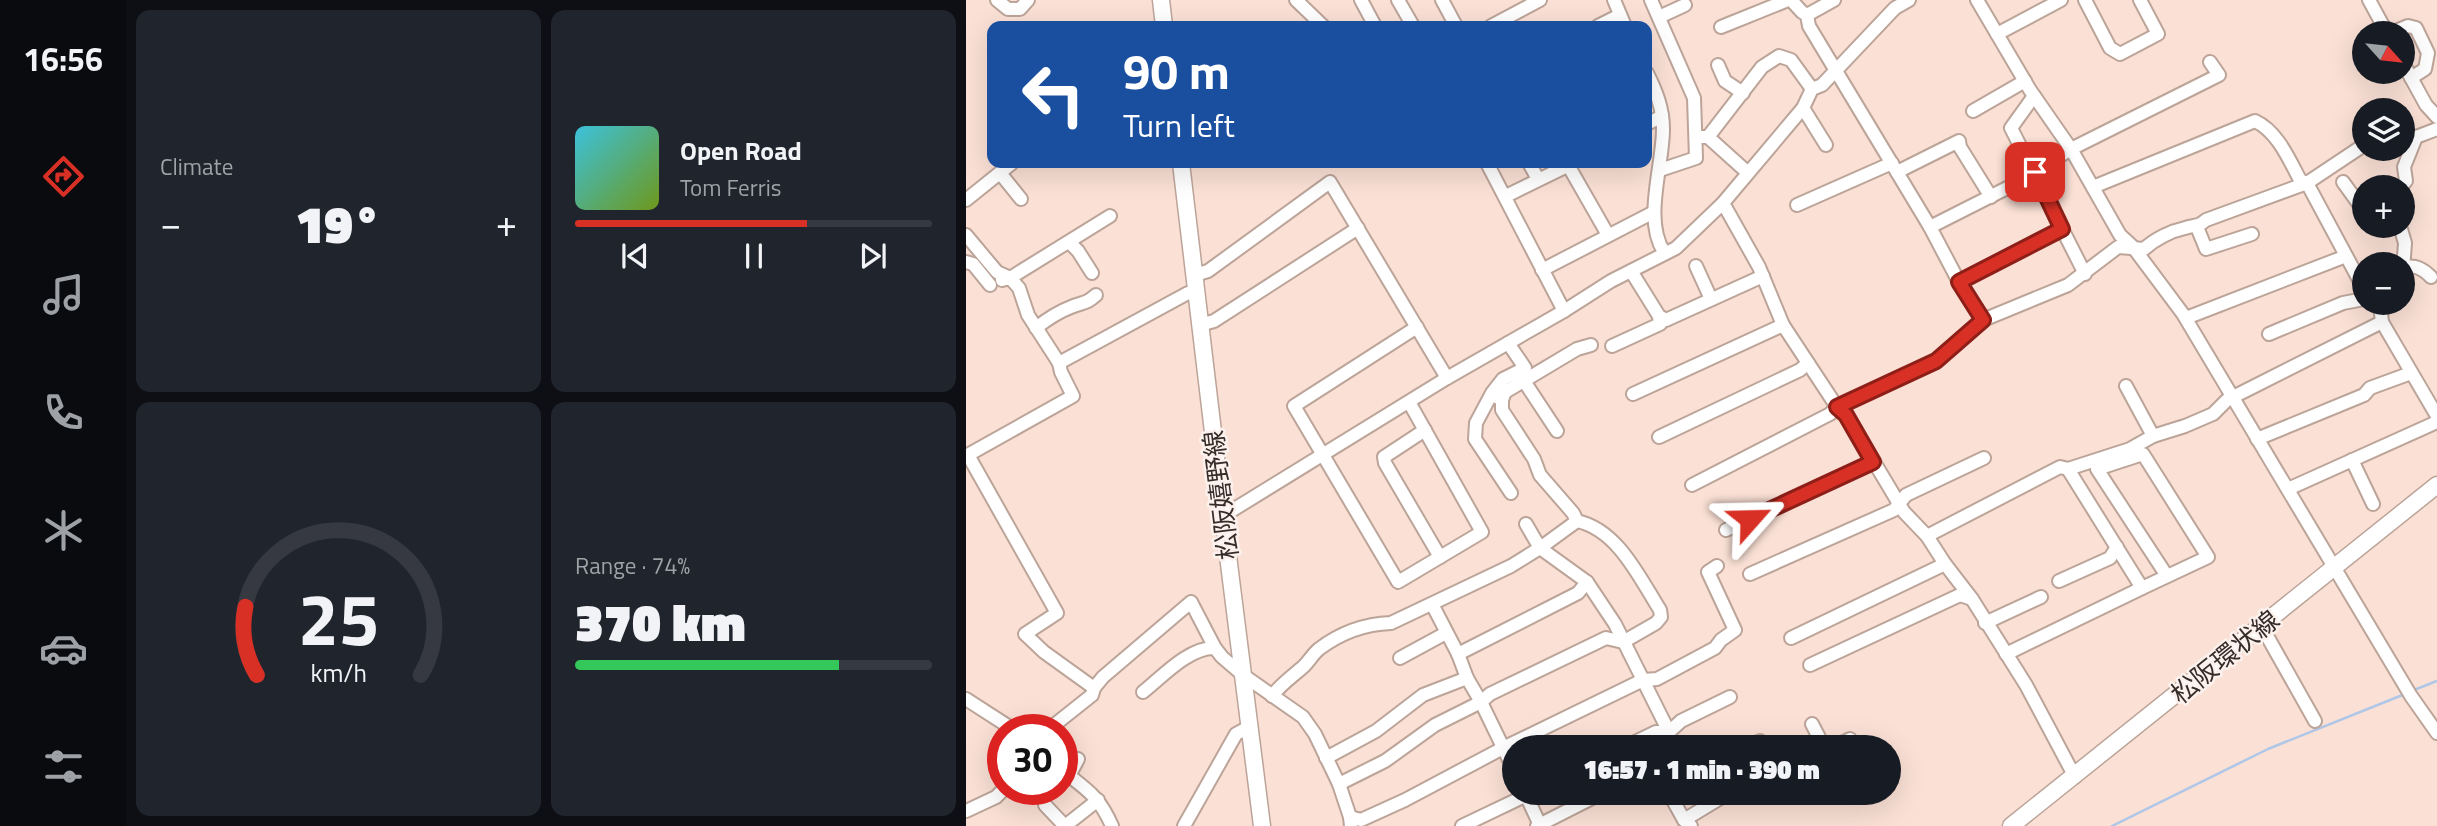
<!DOCTYPE html>
<html lang="en">
<head>
<meta charset="utf-8">
<style>
  body { margin:0; font-family:"Titillium Web","Noto Sans JP",sans-serif; background:#20242c; color:#f1f3f6; height:100vh; display:flex; flex-direction:column; font-size:26px; white-space:nowrap }
  * { box-sizing:border-box; margin:0 }
  p { font-size:23px; color:#9ea1a6 }
  .icon { flex:none; width:38px; height:38px; fill:none; stroke:currentColor; stroke-width:2; stroke-linecap:round; stroke-linejoin:round }
  .map { position:relative; flex:1; overflow:hidden }
  .side { display:flex; flex-direction:column; gap:10px; padding:10px; background:#0d0f14; width:840px }
  .side>* { flex:none }
  .top-card { position:absolute; left:21px; top:21px; width:665px; height:147px; border-radius:14px; box-shadow:0 7px 28px #0002; background:#1a4fa0; color:#fff; overflow:hidden }
  .needle { width:46px; rotate:117deg }
  .buttons { position:absolute; left:1386px; top:21px; display:grid; gap:14px }
  .buttons a { display:grid; place-items:center; width:63px; height:63px; border-radius:50%; background:#171b24; box-shadow:0 7px 28px #0002; font-size:35px }
  .speed { position:absolute; left:21px; top:714px; display:flex; gap:14px; font-size:35px; font-weight:700; text-align:center }
  .speed>* { display:grid; place-content:center; width:91px; height:91px; border-radius:50%; background:#171b24; box-shadow:0 7px 28px #0002; line-height:1 }
  .speed .limit { border:10px solid #d22; background:#fff; color:#111 }
  .pin { position:absolute; display:grid; place-items:center; width:60px; height:60px; color:#fff; margin:-30px; border-radius:14px; box-shadow:0 4px 10px #0006 }
  .me { position:absolute; width:77px; margin:-38px; rotate:65deg; stroke-linejoin:round; filter:drop-shadow(0 0 5px #0008) }
  .turn { display:flex; align-items:center; gap:24px; height:147px; padding:0 21px; font-size:32px }
  .turn .icon { width:91px; height:91px; stroke-width:2.5 }
  .turn b { display:block; font-size:49px; line-height:60px }
  .big { font-size:52px; font-weight:800; line-height:1.1 }
  .side .tile { flex:1; display:flex; flex-direction:column; justify-content:center; gap:10px; min-width:0; padding:0 24px; border-radius:14px; background:#20242c }
  .side .dial { align-items:center; gap:0 }
  .dial svg { height:182px; overflow:visible; fill:none; stroke:#363941; stroke-width:7; stroke-linecap:round; text-anchor:middle }
  .dial text { fill:#f1f3f6; stroke:none }
  .song { display:flex; align-items:center; gap:21px }
  .cover { width:84px; height:84px; border-radius:10px; background:linear-gradient(135deg,hsl(190 70% 55%),hsl(80 70% 35%)) }
  .played { height:7px; border-radius:4px; background:linear-gradient(90deg,#d93025 65%,#363941 65%) }
  .keys { display:flex; justify-content:space-around; direction:ltr }
  .heat { display:flex; justify-content:space-between; align-items:center; font-size:38px; direction:ltr }
  .charge { height:10px; border-radius:5px; background:linear-gradient(90deg,#34c759 74%,#363941 0) }
  .side .tiles { flex:1; display:grid; gap:10px; grid-template-columns:repeat(2,1fr) }
  .trip { position:absolute; left:536px; top:735px; width:399px; height:70px; border-radius:35px; background:#171b24; box-shadow:0 7px 28px #0002; font-weight:800; line-height:70px; text-align:center }
  main { display:flex; flex:1; min-height:0 }
  .tabs { display:flex; flex-direction:column; width:126px; justify-content:space-around; align-items:center; background:#090b0e; color:#9ea1a6 }
  .tabs .icon { width:49px; height:49px }
  .tabs .on { color:#d93025 }
  .tabs b { font-size:32px; color:#f1f3f6 }
  .map>svg:first-child { display:block }
</style>
</head>
<body>
<main>
<nav class="tabs">
<b>16:56</b>
<svg class="icon on" aria-label="directions" viewBox="0 0 24 24"><path d="M12 3l9 9-9 9-9-9zM9 14v-3h6M13 9l2 2-2 2"/></svg>
<svg class="icon" aria-label="music" viewBox="0 0 24 24"><path d="M9 18V5l10-2v13"/><circle cx="6" cy="18" r="3"/><circle cx="16" cy="16" r="3"/></svg>
<svg class="icon" aria-label="phone" viewBox="0 0 24 24"><path d="M5 4h4l2 5-3 2q2 4 5 5l2-3 5 2v4C11 20 4 13 5 4z"/></svg>
<svg class="icon" aria-label="climate" viewBox="0 0 24 24"><path d="M12 3v18M4 7l16 10M4 17L20 7"/></svg>
<svg class="icon" aria-label="car" viewBox="0 0 24 24"><path d="M5 17H2v-5l4-1 3-4h7l3 4 3 1v5h-3M9 17h6M6 11h13"/><circle cx="7" cy="17" r="2"/><circle cx="17" cy="17" r="2"/></svg>
<svg class="icon" aria-label="filters" viewBox="0 0 24 24"><path d="M4 7h16M4 17h16"/><circle cx="9" cy="7" r="2"/><circle cx="15" cy="17" r="2"/></svg>
</nav>
<section class="side">
<div class="tiles">
<div class="tile"><p>Climate</p>
<div class="heat"><a>−</a><b class="big">19°</b><a>+</a></div>
</div>
<div class="tile">
<div class="song"><i class="cover"></i><div><b>Open Road</b><p>Tom Ferris</p></div></div>
<div class="played"></div>
<div class="keys"><svg class="icon" aria-label="previous" viewBox="0 0 24 24"><path d="M18 5L8 12l10 7zM5 5v14"/></svg><svg class="icon" aria-label="pause" viewBox="0 0 24 24"><path d="M8 5v14M16 5v14"/></svg><svg class="icon" aria-label="next" viewBox="0 0 24 24"><path d="M6 5l10 7-10 7zM19 5v14"/></svg></div>
</div>
<div class="tile dial"><svg viewBox="0 0 100 80">
<path d="M14 69A42 42 0 1 1 86 69"/>
<path d="M14 69A42 42 0 0 1 9 39" stroke="#d93025"/>
<text x="50" y="56" font-size="32" font-weight="700">25</text>
<text x="50" y="72" font-size="11">km/h</text>
</svg></div>
<div class="tile"><p>Range · 74%</p><b class="big">370 km</b><div class="charge"></div></div>
</div>
</section>
<div class="map">
<svg width="1471" height="826" viewBox="0 0 1471 826">
  <rect width="100%" height="100%" fill="#fae0d5"/>
  <g fill="none" stroke-linecap="round" stroke-linejoin="round">
    <!-- stream -->
    <g stroke="#aec6e8" stroke-width="2.5">
      <path d="M1448 690 1471 681"/>
      <path d="M1146 826 1302 749 1439 694"/>
    </g>
    <!-- minor casing -->
    <g stroke="#bca499" stroke-width="16">
      <g id="minor">
        <path d="M31 0 42 9H54L62 0"/>
        <path d="M330 0 357 26"/>
        <path d="M395 0 409 26"/>
        <path d="M432 0 447 26"/>
        <path d="M476 0 490 26"/>
        <path d="M648 0 659 26"/>
        <path d="M685 0 728 98 730 158 694 170"/>
        <path d="M825 0 836 12 841 15 843 26 964 227 993 282 1017 320"/>
        <path d="M1011 0 1064 90 1105 149 1154 235 1167 247 1217 314 1445 696 1471 733"/>
        <path d="M1119 0 1144 48 1154 54 1192 34 1174 0"/>
        <path d="M1403 0 1421 33"/>
        <path d="M841 15 868 0"/>
        <path d="M693 17 719 5"/>
        <path d="M525 26 574 0"/>
        <path d="M632 26 654 15"/>
        <path d="M755 27 822 0"/>
        <path d="M1425 33 1442 26 1450 28 1462 53 1459 69 1445 78"/>
        <path d="M1031 34 1095 0"/>
        <path d="M1437 63 1460 105 1471 117"/>
        <path d="M752 65 759 81 777 93"/>
        <path d="M681 73C690 91 697 108 697 129 697 166 677 220 698 252"/>
        <path d="M1068 96 1045 128 1119 274"/>
        <path d="M837 108 860 145"/>
        <path d="M1007 111 1059 81"/>
        <path d="M681 124 696 116"/>
        <path d="M1437 134 1450 137 1471 129"/>
        <path d="M735 137H742L781 172"/>
        <path d="M742 137 796 67 813 56 825 60 846 89"/>
        <path d="M563 163 572 179"/>
        <path d="M602 165 642 235"/>
        <path d="M931 172 993 141 994 147 1025 197"/>
        <path d="M34 173 55 199"/>
        <path d="M1377 182 1398 211"/>
        <path d="M1127 187 1289 121C1311 131 1323 159 1334 180L1341 183 1398 289"/>
        <path d="M1435 187 1440 181 1438 167 1450 137"/>
        <path d="M540 196 607 163"/>
        <path d="M0 200 46 163"/>
        <path d="M757 203 793 267 817 325 871 407 880 415 938 512 961 536 979 564 1006 599 1060 685 1109 777"/>
        <path d="M831 205 926 163"/>
        <path d="M1434 226 1439 243 1437 270"/>
        <path d="M964 227 1051 183 1105 149 1253 75 1244 62"/>
        <path d="M1231 227 1240 249 1286 234"/>
        <path d="M0 235 31 272 44 278 53 288 62 315 93 363 222 293"/>
        <path d="M104 243 112 251 126 273"/>
        <path d="M0 262 7 264 24 285"/>
        <path d="M730 266 745 299"/>
        <path d="M1439 267C1450 265 1457 269 1465 277"/>
        <path d="M576 270 688 212"/>
        <path d="M665 271 693 316 700 320 797 276"/>
        <path d="M229 275 242 271 364 182 481 378"/>
        <path d="M36 280 44 278 144 216"/>
        <path d="M993 282 1095 229"/>
        <path d="M1410 303 1414 305 1416 322 1471 416"/>
        <path d="M598 311 645 281 710 248 757 203 837 108 846 89 856 85 929 8 943 0"/>
        <path d="M1220 318 1375 258"/>
        <path d="M234 325 248 321 392 228"/>
        <path d="M70 328C80 320 92 312 105 307 117 302 120 304 130 295"/>
        <path d="M1303 334 1377 303 1398 299"/>
        <path d="M542 343 559 368 537 379 526 393 510 423 509 439 545 493"/>
        <path d="M646 346 694 324 693 316"/>
        <path d="M558 381 591 431"/>
        <path d="M1160 386 1187 436"/>
        <path d="M667 394 817 325"/>
        <path d="M529 396 536 400 539 392 611 349 625 345"/>
        <path d="M443 402 516 532 432 582 328 406 451 327"/>
        <path d="M459 430 418 457 419 463 474 557"/>
        <path d="M693 437 834 370 842 363"/>
        <path d="M1291 439 1398 395 1404 388 1445 373"/>
        <path d="M2 455 91 613 59 634 78 652 128 688 137 677 225 602 249 648 256 657 277 675 337 717 349 734 373 784 384 817 385 826"/>
        <path d="M0 456 107 396 95 372 93 363"/>
        <path d="M1386 460 1407 504"/>
        <path d="M726 485 864 414 871 407 970 361 1017 320 1102 285 1152 247 1178 249C1189 239 1205 231 1219 228 1229 225 1232 227 1240 220L1341 183 1398 145"/>
        <path d="M1322 489 1471 422"/>
        <path d="M257 516 481 378 598 311 521 163"/>
        <path d="M560 524 574 548 611 521"/>
        <path d="M760 530 907 462"/>
        <path d="M961 536 1094 467 1102 469 1164 449 1187 436 1219 426 1247 414 1261 400 1416 322"/>
        <path d="M784 574 928 510 940 495 1018 458"/>
        <path d="M1093 581 1144 558 1151 547"/>
        <path d="M1176 588 1242 557 1177 454 1131 469 1201 576"/>
        <path d="M466 604 492 654 612 593 621 582"/>
        <path d="M1019 623 1075 597"/>
        <path d="M1296 627 1349 721"/>
        <path d="M825 638 979 564"/>
        <path d="M492 654 501 678 515 702 548 770"/>
        <path d="M1040 654 1176 588 1102 469"/>
        <path d="M434 658 480 633"/>
        <path d="M844 665 994 595 1006 599"/>
        <path d="M177 692C196 677 223 647 249 648"/>
        <path d="M306 696C315 684 327 676 338 666 343 661 347 654 353 649 374 633 399 624 425 623L545 566 574 548 621 582 649 624 703 732 702 747"/>
        <path d="M0 699 48 730"/>
        <path d="M846 724 858 747"/>
        <path d="M82 730 126 695 128 688"/>
        <path d="M659 747 690 732H703L715 721 764 697"/>
        <path d="M780 747 794 741"/>
        <path d="M868 747 884 739"/>
        <path d="M360 758 410 731 457 695 501 678"/>
        <path d="M96 770C121 790 133 796 146 826"/>
        <path d="M103 776 112 759"/>
        <path d="M373 784 419 761 469 725 515 702 524 694 640 638 657 642 690 623 695 617 694 610C673 577 652 530 611 521L607 513 574 475 568 459 536 410V400"/>
        <path d="M559 793 574 825"/>
        <path d="M703 793 718 820 725 826"/>
        <path d="M79 805 98 825"/>
        <path d="M0 811 30 797 38 789"/>
        <path d="M384 817 395 820 439 800 537 748 677 680 691 679 749 648 755 640 769 630 742 572 751 566"/>
        <path d="M718 820 756 797 770 793"/>
        <path d="M99 826 132 800"/>
        <path d="M218 826 270 734 283 727"/>
        <path d="M496 826 565 793"/>
        <path d="M571 826 636 793"/>
      </g>
    </g>
    <!-- major casing -->
    <g stroke="#bca499" stroke-width="19">
      <g id="major">
        <path d="M195 0 198 26"/>
        <path d="M215 163 257 516 296 826"/>
        <path d="M1045 826 1471 485"/>
      </g>
    </g>
    <!-- minor -->
    <use href="#minor" stroke="#fff" stroke-width="12"/>
    <!-- major -->
    <use href="#major" stroke="#fff" stroke-width="16"/>
  </g>
  <g fill="none" stroke-linecap="round" stroke-linejoin="round">
    <!-- route casing -->
    <g stroke="#8d1f18" stroke-width="18">
      <path id="route" d="M784 519 907 462 880 415 871 407 970 361 1017 320 993 282 1096 229 1069 172"/>
    </g>
    <!-- route -->
    <use href="#route" stroke="#d93025" stroke-width="12"/>
  </g>
  <g text-anchor="middle" stroke-width="5" stroke-linejoin="round" paint-order="stroke">
    <!-- street labels -->
    <g font-size="26" fill="#362c28" stroke="#fcf1ed">
      <text transform="translate(255 495) rotate(-97)" y="9">松阪嬉野線</text>
      <text transform="translate(1259 657) rotate(-39)" y="9">松阪環状線</text>
    </g>
  </g>
</svg>
<div class="buttons">
<a><svg class="needle" viewBox="-14 -14 28 28"><path d="M0-13l5 13h-10z" fill="#e53935"/><path d="M0 13l5-13h-10z" fill="#9ea1a6"/></svg></a>
<a><svg class="icon" aria-label="layers" viewBox="0 0 24 24"><path d="M12 4l9 5-9 5-9-5zM3 14l9 5 9-5"/></svg></a>
<a>+</a>
<a>−</a>
</div>
<div class="speed"><div class="limit">30</div></div>
<div class="pin" style="left:1069px;top:172px;background:#d93025"><svg class="icon" aria-label="arrive" viewBox="0 0 24 24"><path d="M6 21V4h12l-3 4 3 4H6"/></svg></div>
<svg class="me" style="left:784px;top:519px" viewBox="-20 -20 40 40"><path d="M0-17L14 15 0 8-14 15z" fill="#d93025" stroke="#fff" stroke-width="4"/></svg>
<div class="trip">16:57 · 1 min · 390 m</div>
<div class="top-card">
<div class="turn"><svg class="icon" aria-label="left" viewBox="0 0 24 24"><path d="M17 20v-9H6M10 6l-5 5 5 5"/></svg><div><b>90 m</b>Turn left</div></div>
</div>
</div>
</main>
</body>
</html>
